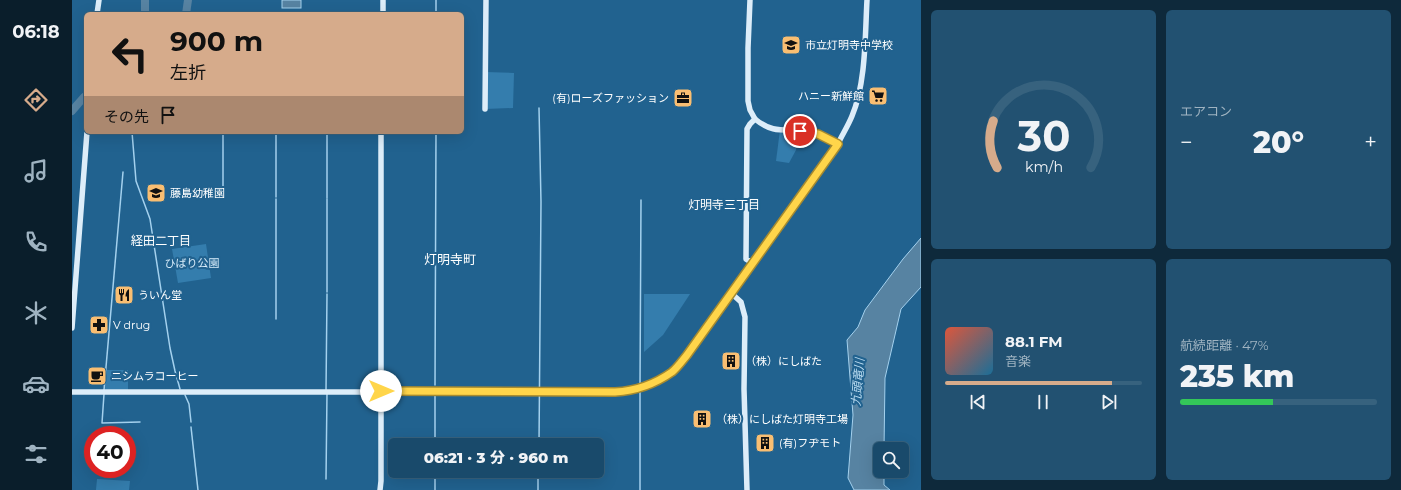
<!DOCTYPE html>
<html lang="ja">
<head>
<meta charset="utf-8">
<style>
  body { margin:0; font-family:Montserrat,"Noto Sans JP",sans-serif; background:#225171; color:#f1f3f6; height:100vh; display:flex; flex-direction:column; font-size:15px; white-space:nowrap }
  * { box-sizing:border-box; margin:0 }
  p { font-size:13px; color:#9fb3c1 }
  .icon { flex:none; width:22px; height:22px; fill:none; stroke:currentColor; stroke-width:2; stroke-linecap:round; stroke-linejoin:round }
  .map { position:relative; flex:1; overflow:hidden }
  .side { display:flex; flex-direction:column; gap:10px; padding:10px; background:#0e293b; width:480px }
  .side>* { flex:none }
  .hud { position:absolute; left:12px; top:12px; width:380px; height:122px; border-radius:6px; box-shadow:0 4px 16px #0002,0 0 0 1px #37627e; background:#d6ab8b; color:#111; overflow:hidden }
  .tools { position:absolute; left:801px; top:442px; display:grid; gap:8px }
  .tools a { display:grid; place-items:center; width:36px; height:36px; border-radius:6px; background:#194a6b; box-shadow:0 4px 16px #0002,0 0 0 1px #37627e; font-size:20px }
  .speed { position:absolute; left:12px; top:426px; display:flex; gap:8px; font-size:20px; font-weight:700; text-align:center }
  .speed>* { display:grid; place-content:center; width:52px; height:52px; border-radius:50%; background:#194a6b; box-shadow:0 4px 16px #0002,0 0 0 1px #37627e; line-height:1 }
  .speed .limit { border:6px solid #d22; background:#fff; color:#111 }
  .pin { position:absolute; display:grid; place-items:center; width:34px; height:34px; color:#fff; margin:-17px; border:2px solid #fff; border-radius:50%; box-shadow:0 1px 4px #0007 }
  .me { position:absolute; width:44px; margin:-22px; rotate:90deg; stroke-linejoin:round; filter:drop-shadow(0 0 3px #0008) }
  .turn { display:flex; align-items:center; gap:14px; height:84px; padding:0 20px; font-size:18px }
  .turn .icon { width:52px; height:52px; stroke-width:2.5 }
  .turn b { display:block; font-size:28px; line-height:34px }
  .then { display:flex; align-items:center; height:38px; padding:0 20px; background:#0003; gap:8px; font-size:15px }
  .big { font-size:30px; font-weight:800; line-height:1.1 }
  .side .widget { flex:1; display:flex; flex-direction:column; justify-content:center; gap:6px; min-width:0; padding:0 14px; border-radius:6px; background:#225171 }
  .side .dial { align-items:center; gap:0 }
  .dial svg { height:104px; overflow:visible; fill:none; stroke:#37627e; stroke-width:7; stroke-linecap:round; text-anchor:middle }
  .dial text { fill:#f1f3f6; stroke:none }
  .song { display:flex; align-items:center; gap:12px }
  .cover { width:48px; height:48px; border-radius:6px; background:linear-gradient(135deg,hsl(10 70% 55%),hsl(200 70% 35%)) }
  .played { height:4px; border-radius:2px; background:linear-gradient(90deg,#d6ab8b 85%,#37627e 85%) }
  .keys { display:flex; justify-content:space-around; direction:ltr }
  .heat { display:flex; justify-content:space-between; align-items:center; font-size:22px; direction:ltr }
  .charge { height:6px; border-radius:3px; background:linear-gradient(90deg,#34c759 47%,#37627e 0) }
  .side .tiles { flex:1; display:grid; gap:10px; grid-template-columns:repeat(2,1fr) }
  .trip { position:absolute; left:316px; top:438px; width:216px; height:40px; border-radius:6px; background:#194a6b; box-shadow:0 4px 16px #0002,0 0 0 1px #37627e; font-weight:800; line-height:40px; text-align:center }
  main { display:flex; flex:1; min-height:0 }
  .dock { display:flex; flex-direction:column; width:72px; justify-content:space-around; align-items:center; background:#0a1e2b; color:#9fb3c1 }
  .dock .icon { width:28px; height:28px }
  .dock .active { color:#d6ab8b }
  .dock b { font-size:18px; color:#f1f3f6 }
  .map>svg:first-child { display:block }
</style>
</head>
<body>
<main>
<nav class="dock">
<b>06:18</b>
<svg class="icon active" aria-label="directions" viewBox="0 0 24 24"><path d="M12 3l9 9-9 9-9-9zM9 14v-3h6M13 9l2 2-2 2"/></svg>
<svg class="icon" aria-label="music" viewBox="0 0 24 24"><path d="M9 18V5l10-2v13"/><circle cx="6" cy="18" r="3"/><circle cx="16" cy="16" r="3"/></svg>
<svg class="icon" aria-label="phone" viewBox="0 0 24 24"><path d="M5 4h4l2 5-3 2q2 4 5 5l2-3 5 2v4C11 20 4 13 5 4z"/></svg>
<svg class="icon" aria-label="climate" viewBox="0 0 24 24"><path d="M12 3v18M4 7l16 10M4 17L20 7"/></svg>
<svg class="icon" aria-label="car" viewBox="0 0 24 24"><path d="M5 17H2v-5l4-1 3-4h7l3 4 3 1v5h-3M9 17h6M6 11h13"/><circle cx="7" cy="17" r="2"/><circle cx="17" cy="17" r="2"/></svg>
<svg class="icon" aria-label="filters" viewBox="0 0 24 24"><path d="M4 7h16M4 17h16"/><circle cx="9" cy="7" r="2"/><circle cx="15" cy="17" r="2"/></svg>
</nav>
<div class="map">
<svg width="849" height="490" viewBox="0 0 849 490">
  <rect width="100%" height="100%" fill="#21628f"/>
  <!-- green -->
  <g fill="#347dad">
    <path d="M413 72 442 73 441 108 413 109Z"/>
    <path d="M708 130 725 133 724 150 717 163 704 161Z"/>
    <path d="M134 244 139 278 106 283 100 249Z"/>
    <path d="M572 294H618L591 335 572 352Z"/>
    <path d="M34 370H56V391H33Z"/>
    <path d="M25 479 58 481 57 490H24Z"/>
  </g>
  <!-- water -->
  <g fill="#5783a2" stroke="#a4d1ee">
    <rect x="210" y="0" width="19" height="8"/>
    <path d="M849 238V287L829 309 813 378 812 449H808V471H812V485L818 490H782L776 478 781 415 775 340 786 327 793 310 831 259Z"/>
  </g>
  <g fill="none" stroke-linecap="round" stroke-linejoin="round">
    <!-- stream -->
    <g stroke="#a4d1ee" stroke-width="1.5">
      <path d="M205 14V13"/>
      <path d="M255 14V13"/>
      <path d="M364 14V0"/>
      <path d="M60 132 64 181 78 219 98 348 103 371 108 389"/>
      <path d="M151 197V132"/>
      <path d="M204 197V132"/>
      <path d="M255 198V132"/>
      <path d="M255 292V199"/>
      <path d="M204 319V199"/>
      <path d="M363 385 364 132"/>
      <path d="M568 386 569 200"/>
      <path d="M32 390 51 172"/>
      <path d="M254 391 255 294"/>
      <path d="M32 394 30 423 68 422"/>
      <path d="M113 395 117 404 119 422"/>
      <path d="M363 395V445"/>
      <path d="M119 427 126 490"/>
      <path d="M467 445 469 202 467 108"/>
      <path d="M363 471V490"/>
      <path d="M254 479 255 393"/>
      <path d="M466 490V471"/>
      <path d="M568 490V390"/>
    </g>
    <!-- river -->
    <g stroke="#5783a2" stroke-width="8">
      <path d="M73 0V14"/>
      <path d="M114 14 116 0"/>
      <path d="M0 111 12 97"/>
    </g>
    <!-- secondary -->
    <g stroke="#ddedf9" stroke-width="5.5">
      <path d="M678 0 676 48V101L678 110 683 119 678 124 675 129 674 259 681 263"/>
      <path d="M25 14 27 0"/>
      <path d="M311 14V0"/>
      <path d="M413 109 414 0"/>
      <path d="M683 119C702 135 714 128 737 131 747 133 756 139 766 144"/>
      <path d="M659 293 669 302 673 317 672 389 675 490"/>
      <path d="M0 328 15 132"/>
      <path d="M0 392H543C563 391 583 384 600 372 605 368 610 361 615 355L766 144C770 135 776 126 780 116 794 83 793 36 795 0"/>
      <path d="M308 490 309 481V132"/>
    </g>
  </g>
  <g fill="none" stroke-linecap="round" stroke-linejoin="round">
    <!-- route casing -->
    <g stroke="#a68a30" stroke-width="10">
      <path id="route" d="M309 391 543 392C563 391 583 384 600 372 605 368 610 361 615 355L766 144 746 134 728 131"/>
    </g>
    <!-- route -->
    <use href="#route" stroke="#ffd54a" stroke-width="7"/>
  </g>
  <!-- icons -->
  <defs>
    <g id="school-square" transform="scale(1)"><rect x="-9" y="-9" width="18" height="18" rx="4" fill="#f9be72" stroke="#21628f"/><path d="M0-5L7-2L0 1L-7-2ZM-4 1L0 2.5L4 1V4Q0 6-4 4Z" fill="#111"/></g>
    <g id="supermarket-square" transform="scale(1)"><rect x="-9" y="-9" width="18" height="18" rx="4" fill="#f9be72" stroke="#21628f"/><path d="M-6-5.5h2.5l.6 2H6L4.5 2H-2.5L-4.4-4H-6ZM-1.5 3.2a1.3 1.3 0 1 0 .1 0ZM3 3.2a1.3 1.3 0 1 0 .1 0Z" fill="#111"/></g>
    <g id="office-square" transform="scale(1)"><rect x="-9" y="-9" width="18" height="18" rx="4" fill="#f9be72" stroke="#21628f"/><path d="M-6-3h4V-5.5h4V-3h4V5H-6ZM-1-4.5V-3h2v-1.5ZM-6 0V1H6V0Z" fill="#111"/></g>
    <g id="restaurant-square" transform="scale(1)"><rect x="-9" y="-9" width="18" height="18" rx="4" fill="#f9be72" stroke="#21628f"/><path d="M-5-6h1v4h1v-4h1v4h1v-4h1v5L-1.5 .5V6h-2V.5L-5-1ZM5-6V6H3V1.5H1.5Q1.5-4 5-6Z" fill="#111"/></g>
    <g id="pharmacy-square" transform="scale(1)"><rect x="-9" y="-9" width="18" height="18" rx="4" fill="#f9be72" stroke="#21628f"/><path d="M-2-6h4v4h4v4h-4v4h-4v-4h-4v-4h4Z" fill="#111"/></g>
    <g id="building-square" transform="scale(1)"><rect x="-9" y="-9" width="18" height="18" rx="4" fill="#f9be72" stroke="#21628f"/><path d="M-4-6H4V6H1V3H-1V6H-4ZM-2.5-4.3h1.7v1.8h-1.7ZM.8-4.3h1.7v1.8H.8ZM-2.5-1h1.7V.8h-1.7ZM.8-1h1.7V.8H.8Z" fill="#111"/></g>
    <g id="cafe-square" transform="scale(1)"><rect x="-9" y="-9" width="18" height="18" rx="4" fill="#f9be72" stroke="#21628f"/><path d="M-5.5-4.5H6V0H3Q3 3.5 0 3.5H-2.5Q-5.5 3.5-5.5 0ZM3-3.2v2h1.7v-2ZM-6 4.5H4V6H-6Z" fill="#111"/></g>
  </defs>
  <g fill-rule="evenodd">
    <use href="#school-square" x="719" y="45"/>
    <use href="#supermarket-square" x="806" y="96"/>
    <use href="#office-square" x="611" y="98"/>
    <use href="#school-square" x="84" y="193"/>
    <use href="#restaurant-square" x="52" y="295"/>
    <use href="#pharmacy-square" x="27" y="325"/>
    <use href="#building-square" x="659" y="361"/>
    <use href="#cafe-square" x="25" y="376"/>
    <use href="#building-square" x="630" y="419"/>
    <use href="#building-square" x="693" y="443"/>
  </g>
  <g text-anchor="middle" stroke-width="4" stroke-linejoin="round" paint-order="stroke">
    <!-- poi labels -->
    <g font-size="11" fill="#fff" stroke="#21628f" text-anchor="start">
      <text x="733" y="49">市立灯明寺中学校</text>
      <text x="792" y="100" text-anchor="end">ハニー新鮮館</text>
      <text x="597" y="102" text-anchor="end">(有)ローズファッション</text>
      <text x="98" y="197">藤島幼稚園</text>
      <text x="66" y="299">ういん堂</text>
      <text x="41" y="329">V drug</text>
      <text x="673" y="365">（株）にしばた</text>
      <text x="39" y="380">ニシムラコーヒー</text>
      <text x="644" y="423">（株）にしばた灯明寺工場</text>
      <text x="707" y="447">(有)フヂモト</text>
    </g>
    <!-- park labels -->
    <g font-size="11" fill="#d6ebf9" stroke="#21628f">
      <text x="120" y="267">ひばり公園</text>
    </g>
    <!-- neighbourhood labels -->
    <g font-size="12" fill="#fff" stroke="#21628f">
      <text x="652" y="209">灯明寺三丁目</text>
      <text x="89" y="245">経田二丁目</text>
    </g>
    <!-- water labels -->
    <g font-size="12" font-style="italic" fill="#bddef3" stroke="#21628f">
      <text transform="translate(786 382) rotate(-85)" y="4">九頭竜川</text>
    </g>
    <!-- quarter labels -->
    <g font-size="13" fill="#fff" stroke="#21628f">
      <text x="378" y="264">灯明寺町</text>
    </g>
  </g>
</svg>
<div class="tools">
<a><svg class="icon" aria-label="search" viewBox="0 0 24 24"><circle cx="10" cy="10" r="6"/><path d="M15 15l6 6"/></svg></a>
</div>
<div class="speed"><div class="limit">40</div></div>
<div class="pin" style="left:728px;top:131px;background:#d93025"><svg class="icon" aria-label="arrive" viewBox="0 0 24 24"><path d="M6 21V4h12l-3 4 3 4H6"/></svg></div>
<svg class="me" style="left:309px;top:391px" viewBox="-20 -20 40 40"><circle r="19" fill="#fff"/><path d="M0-13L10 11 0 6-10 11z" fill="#ffd54a"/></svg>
<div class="trip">06:21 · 3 分 · 960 m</div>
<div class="hud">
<div class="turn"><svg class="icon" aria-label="left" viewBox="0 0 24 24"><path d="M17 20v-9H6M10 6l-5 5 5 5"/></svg><div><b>900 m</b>左折</div></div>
<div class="then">その先<svg class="icon" aria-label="arrive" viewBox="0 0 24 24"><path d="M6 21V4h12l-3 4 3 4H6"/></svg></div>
</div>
</div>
<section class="side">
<div class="tiles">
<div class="widget dial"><svg viewBox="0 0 100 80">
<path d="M14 69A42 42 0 1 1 86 69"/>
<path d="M14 69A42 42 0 0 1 11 33" stroke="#d6ab8b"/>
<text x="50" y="56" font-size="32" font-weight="700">30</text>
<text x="50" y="72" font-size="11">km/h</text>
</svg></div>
<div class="widget"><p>エアコン</p>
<div class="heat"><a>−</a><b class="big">20°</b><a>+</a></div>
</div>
<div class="widget">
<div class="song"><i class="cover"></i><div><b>88.1 FM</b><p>音楽</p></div></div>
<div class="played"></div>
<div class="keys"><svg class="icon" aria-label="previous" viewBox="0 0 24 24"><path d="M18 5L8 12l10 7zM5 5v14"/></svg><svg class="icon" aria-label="pause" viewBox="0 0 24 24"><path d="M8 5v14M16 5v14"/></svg><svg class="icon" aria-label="next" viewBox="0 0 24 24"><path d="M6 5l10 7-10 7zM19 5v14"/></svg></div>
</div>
<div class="widget"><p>航続距離 · 47%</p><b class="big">235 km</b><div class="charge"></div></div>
</div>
</section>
</main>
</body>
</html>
